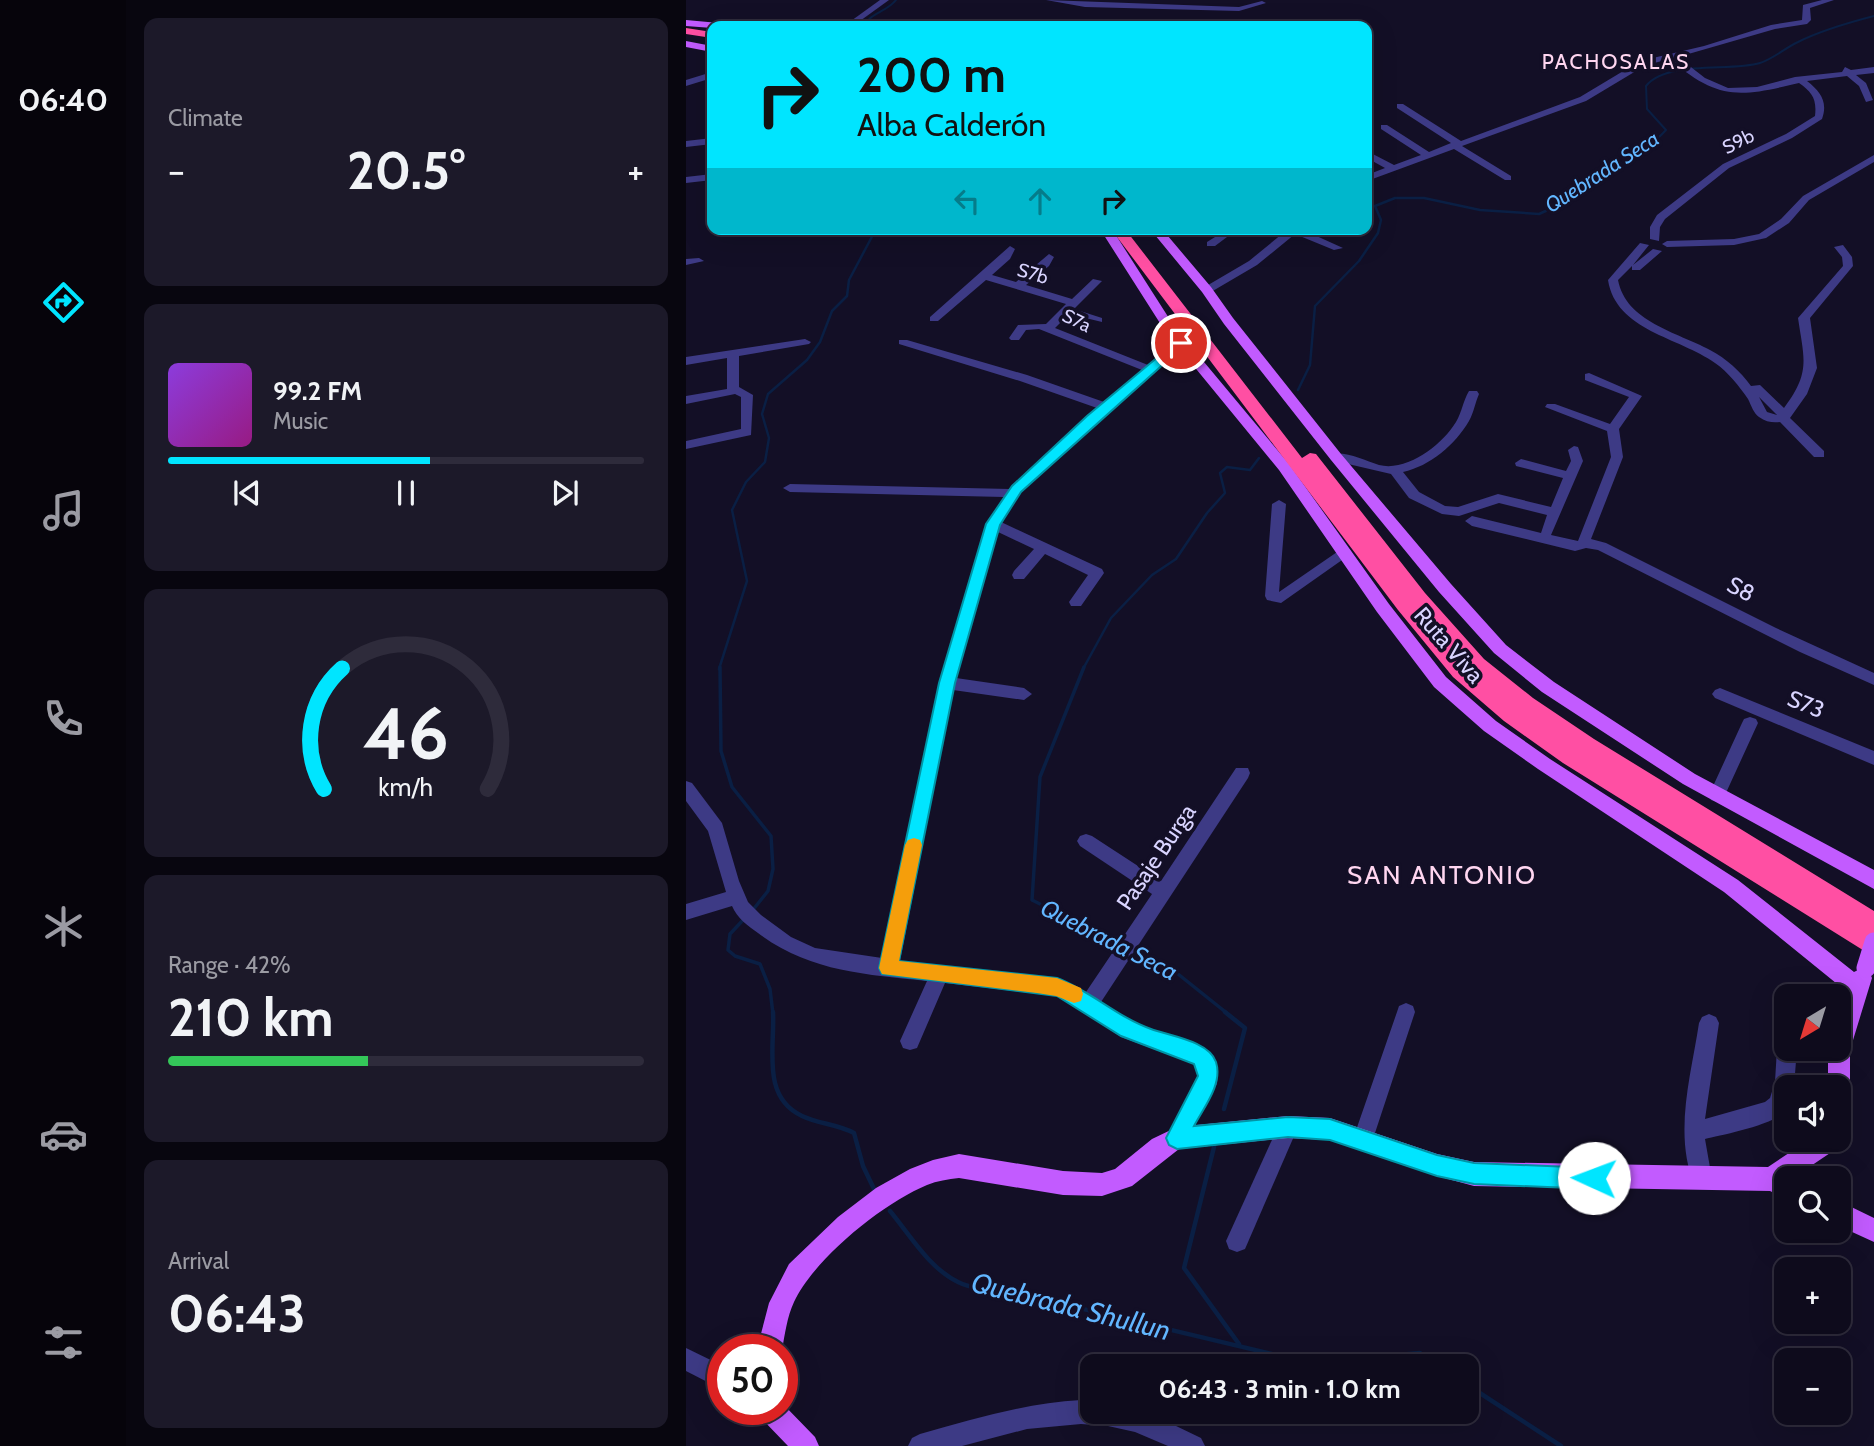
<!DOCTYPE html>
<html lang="en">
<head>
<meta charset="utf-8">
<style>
  body { margin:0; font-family:Cabin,sans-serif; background:#1c1929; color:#f1f3f6; height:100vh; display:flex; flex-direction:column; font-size:26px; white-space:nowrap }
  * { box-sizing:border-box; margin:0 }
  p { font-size:23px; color:#9b9ba3 }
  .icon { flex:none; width:38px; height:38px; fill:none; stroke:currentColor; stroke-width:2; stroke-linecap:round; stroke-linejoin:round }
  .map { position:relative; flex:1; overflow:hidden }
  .details { display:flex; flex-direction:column; gap:18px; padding:18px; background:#08060f; width:560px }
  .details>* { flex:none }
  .top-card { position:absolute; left:21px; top:21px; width:665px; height:214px; border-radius:14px; box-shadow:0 7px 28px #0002,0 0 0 2px #2e2b3b; background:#00e5ff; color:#111; overflow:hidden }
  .needle { width:46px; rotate:218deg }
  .controls { position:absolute; left:1088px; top:984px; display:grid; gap:14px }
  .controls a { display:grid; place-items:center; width:77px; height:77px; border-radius:14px; background:#0e0b1c; box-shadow:0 7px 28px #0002,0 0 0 2px #2e2b3b; font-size:35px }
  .speed { position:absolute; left:21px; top:1334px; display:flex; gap:14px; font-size:35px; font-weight:700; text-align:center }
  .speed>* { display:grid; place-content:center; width:91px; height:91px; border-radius:50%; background:#0e0b1c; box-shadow:0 7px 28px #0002,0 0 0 2px #2e2b3b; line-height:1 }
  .speed .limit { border:10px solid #d22; background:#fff; color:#111 }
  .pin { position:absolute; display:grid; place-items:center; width:60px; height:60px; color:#fff; margin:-30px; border:4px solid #fff; border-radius:50%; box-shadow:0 2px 7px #0007 }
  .me { position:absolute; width:77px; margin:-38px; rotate:272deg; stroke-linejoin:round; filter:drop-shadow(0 0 5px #0008) }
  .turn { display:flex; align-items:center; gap:24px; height:147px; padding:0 35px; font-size:32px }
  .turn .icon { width:91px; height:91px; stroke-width:2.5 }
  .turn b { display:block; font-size:49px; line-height:60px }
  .lanes { display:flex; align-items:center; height:66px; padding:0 35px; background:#0003; justify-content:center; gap:35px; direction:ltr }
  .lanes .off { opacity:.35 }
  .big { font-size:52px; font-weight:700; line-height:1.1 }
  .details .tile { flex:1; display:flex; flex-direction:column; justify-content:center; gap:10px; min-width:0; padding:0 24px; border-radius:14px; background:#1c1929 }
  .details .dial { align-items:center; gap:0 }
  .dial svg { height:182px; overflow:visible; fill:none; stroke:#2e2b3b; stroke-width:7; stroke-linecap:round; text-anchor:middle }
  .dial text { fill:#f1f3f6; stroke:none }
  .song { display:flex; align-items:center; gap:21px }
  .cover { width:84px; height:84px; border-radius:10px; background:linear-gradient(135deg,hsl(270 70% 55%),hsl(310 70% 35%)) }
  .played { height:7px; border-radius:4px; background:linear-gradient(90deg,#00e5ff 55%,#2e2b3b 55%) }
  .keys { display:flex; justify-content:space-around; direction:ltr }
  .heat { display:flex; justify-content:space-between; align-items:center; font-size:38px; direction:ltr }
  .charge { height:10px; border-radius:5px; background:linear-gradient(90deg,#34c759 42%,#2e2b3b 0) }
  .trip { position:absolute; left:394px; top:1354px; width:399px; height:70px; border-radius:14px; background:#0e0b1c; box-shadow:0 7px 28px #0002,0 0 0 2px #2e2b3b; font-weight:700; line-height:70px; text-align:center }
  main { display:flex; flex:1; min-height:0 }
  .menu { display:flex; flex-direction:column; width:126px; justify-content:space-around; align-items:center; background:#06040b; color:#9b9ba3 }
  .menu .icon { width:49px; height:49px }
  .menu .on { color:#00e5ff }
  .menu b { font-size:32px; color:#f1f3f6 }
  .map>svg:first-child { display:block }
</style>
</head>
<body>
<main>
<nav class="menu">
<b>06:40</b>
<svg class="icon on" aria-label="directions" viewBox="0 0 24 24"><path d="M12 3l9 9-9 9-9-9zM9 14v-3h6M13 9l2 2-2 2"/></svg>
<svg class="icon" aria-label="music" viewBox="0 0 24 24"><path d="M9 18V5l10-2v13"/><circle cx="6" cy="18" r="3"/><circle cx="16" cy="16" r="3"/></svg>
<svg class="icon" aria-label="phone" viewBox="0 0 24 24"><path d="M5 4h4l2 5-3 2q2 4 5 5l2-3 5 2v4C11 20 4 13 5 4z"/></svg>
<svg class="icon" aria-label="climate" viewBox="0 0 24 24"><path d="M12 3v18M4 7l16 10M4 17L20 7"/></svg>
<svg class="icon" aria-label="car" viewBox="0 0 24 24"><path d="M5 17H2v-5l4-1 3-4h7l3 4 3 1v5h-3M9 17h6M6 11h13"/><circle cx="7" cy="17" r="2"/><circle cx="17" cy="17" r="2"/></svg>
<svg class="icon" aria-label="filters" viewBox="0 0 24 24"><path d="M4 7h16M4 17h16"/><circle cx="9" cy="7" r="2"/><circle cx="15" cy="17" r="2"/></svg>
</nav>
<section class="details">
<div class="tile"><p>Climate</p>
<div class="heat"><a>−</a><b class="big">20.5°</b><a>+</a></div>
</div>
<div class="tile">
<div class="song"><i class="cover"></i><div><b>99.2 FM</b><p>Music</p></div></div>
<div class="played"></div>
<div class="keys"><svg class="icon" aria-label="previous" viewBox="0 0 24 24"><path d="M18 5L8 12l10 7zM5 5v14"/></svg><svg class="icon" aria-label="pause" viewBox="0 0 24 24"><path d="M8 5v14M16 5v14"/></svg><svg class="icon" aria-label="next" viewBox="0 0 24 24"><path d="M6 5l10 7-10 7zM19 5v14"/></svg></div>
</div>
<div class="tile dial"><svg viewBox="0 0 100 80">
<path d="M14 69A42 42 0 1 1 86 69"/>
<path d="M14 69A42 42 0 0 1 22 16" stroke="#00e5ff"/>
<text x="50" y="56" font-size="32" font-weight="700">46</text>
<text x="50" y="72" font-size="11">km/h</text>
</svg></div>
<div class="tile"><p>Range · 42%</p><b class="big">210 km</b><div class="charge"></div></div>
<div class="tile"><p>Arrival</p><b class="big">06:43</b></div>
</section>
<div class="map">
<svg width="1188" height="1446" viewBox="0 0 1188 1446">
  <rect width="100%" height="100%" fill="#130f26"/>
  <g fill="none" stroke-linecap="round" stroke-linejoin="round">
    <!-- stream-far3 -->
    <g stroke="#0a1f44" stroke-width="2">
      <path d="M178 26C185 12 201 12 210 0"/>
      <path d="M916 175C938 161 963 149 980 130L961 109 960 86C981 60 1044 72 1074 63 1087 59 1099 48 1112 42 1136 30 1161 23 1188 16"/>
    </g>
    <!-- stream-far2 -->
    <g stroke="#0a1f44" stroke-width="2.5">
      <path d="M612 390 624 365 629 306 673 261 692 233 695 220 689 206 709 198H738L794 210 853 214 873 205 919 174"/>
      <path d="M33 669 61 581 46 510 60 482 79 462 83 438 76 414 82 394 121 360 134 342 146 311 161 296 163 280 190 229"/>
      <path d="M397 669 425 618 466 575 490 559 521 513 539 493 534 473 541 467 564 470 573 458"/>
    </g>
    <!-- stream-far1 -->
    <g stroke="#0a1f44" stroke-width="3.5">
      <path d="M34 667 35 751 46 787 85 836 87 869 82 891 66 911"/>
      <path d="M398 667 354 777 346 900 434 944"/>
      <path d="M58 919 44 934 42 950 49 956 74 964 84 989 87 1014"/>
      <path d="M444 949 492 974 542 1014"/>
    </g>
    <!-- stream -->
    <g stroke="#0a1f44" stroke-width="4.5">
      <path d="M87 1012C89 1048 75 1097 116 1116 133 1124 151 1124 168 1133L177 1166 188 1189"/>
      <path d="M538 1109 559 1028 539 1012"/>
      <path d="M528 1147 498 1268 553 1344"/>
      <path d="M204 1211C224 1235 243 1268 272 1282 288 1290 308 1290 326 1292L624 1363 734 1353 754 1367"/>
      <path d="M780 1384 875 1446"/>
    </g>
    <!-- minor -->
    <g fill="#3d3a85" fill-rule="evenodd">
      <path d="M194 0H203L167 26H158Z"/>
      <path d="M360 0 553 7 576 1 580 3 553 11 399 7Z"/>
      <path d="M1136 0H1148L1124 8 1125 20 1121 24 1089 29 992 57 1019 78 1042 88 1071 87 1109 77 1156 72 1159 67 1165 70 1188 67V73L1170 75 1180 83 1187 100 1180 102 1173 86 1161 76 1121 81C1135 92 1142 102 1136 119L1106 138 1043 168 979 219 974 227 973 241 964 239V227L971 215 1037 164 1100 134 1129 116C1131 99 1126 92 1113 83 1054 97 1032 101 984 59L960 65 900 101 776 146 825 176V180H819L768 149 681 181V175L699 168 681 158V151L708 165 735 155 695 129V125H701L743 152 765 143 711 108V104H717L775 141 894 97 954 61 1018 46 1085 25 1116 20 1117 5Z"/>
      <path d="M26 72V78L0 86V80Z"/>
      <path d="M26 138V144L0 147V141Z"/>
      <path d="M1188 155V162L1123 200 1103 223 1080 238 1048 245 981 247 976 244 981 241 1048 239 1073 234 1095 219 1117 196Z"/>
      <path d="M26 174V180L0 183V177Z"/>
      <path d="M521 229H533L541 237 529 246H521V242L529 237Z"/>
      <path d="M602 229H615L657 248 648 250 609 234 571 265 525 292H517V288L563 261Z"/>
      <path d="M954 243 963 245 947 265 967 249 976 251 954 270H946V266L932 280C940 322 991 332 1024 350 1041 359 1054 371 1065 386L1074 385 1098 408C1125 372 1118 359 1112 318L1157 266 1156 257 1148 247 1157 245 1166 257 1167 266 1124 318 1131 368 1121 394 1104 418 1138 451V457H1128L1094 422C1087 423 1080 422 1073 417 1068 414 1065 405 1062 399 1053 386 1042 372 1029 363 993 337 930 331 922 280ZM1073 397 1091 415 1081 412Z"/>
      <path d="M324 246 329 249 324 259 306 275 330 282 363 254 368 257 363 266 340 285 386 299 407 279 416 281 388 309 416 318V322L383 314 369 328 462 365 491 341 501 343 409 422 335 492 315 522 416 569 418 573 395 606H385L383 602 402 575 359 554 338 579H328L326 575 328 571 348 549 312 532 270 678 338 688 346 694 338 700 267 690 214 961 371 978 400 992 466 894 394 846 391 841 394 836 400 834 406 836 475 881 550 768H562L564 773 562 778 415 1002 448 1023 522 1050 532 1071 531 1084 498 1145 491 1148 484 1145 481 1138 511 1082 512 1072 508 1064 435 1037 379 999 371 996 259 983 231 1048 224 1050 217 1048 214 1041 241 981C179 974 124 972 72 933 62 926 51 918 46 906L0 920V904L40 892 22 831 0 801V781L6 783 36 823 53 881 62 902 75 915 105 937 129 948 196 958 253 683 300 524 318 497 104 492 97 488 104 484 324 489 411 408 334 381 213 344V340H221L341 375 418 402 456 370 353 329 340 330 333 340H325L323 338 332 325 360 324 380 304 300 280 252 321H244V317Z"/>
      <path d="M0 259 13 258 18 261 0 265Z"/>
      <path d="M119 339 125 342 123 344 53 356V387L67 395 65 435 0 449V441L55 429V397L49 394 0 404V396L41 389V358L0 365V357Z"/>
      <path d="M903 373 956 396 933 429 937 457 905 539 920 543 1090 628 1188 673V685L1114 652 912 550 900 548 889 551 786 526 779 521 786 516 855 533 861 515 813 503 773 516 756 514 723 498 705 474 645 460 644 457 645 454C661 451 678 460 693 465 721 472 756 445 770 422 776 412 777 401 783 391H791L793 394C789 403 788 412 783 421 769 445 744 466 717 472L733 492 759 506 772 507 812 494 865 507 877 478 830 466 829 463 835 459 880 471 885 461 882 450 888 446 892 447 897 461 865 535 892 541 925 457 921 431 859 407 861 404H869L924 424 943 397 899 380V374Z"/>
      <path d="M593 500 600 504 593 592 654 550H664L666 553 595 603 581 600 579 596 586 504Z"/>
      <path d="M1034 688 1188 751V765L1029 698 1026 694 1029 690Z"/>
      <path d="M1064 717 1070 719 1072 723 1039 795 1037 800 1031 802 1025 800 1023 795 1056 723 1058 719Z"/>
      <path d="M720 1003 727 1006 729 1012 687 1139 684 1146 677 1149 670 1146 667 1139 711 1012 713 1006Z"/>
      <path d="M1023 1014 1030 1017 1033 1023 1019 1119 1079 1102 1084 1098 1089 1082 1091 1048 1094 1041 1101 1039V1048H1111L1108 1087H1101C1101 1093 1102 1103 1100 1109 1094 1124 1035 1135 1019 1139L1026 1179 1023 1186 1016 1189 1009 1186C987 1135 1005 1076 1013 1023L1016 1017Z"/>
      <path d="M602 1117 609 1120 612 1127 559 1249 551 1252 543 1249 540 1241 595 1120Z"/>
      <path d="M0 1348 37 1366V1390L0 1371Z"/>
      <path d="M395 1400 406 1401V1412H461L515 1438 519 1446H482L449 1432 422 1426 395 1424 341 1429 276 1446H222L226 1438 234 1434C288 1419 340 1403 395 1400Z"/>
    </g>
    <!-- major -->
    <g fill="#c25bff" fill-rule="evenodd">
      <path d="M0 20 33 23 37 26 26 28 0 26Z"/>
      <path d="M0 41 26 46V52L0 47Z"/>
      <path d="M414 229H426L488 326 603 464 703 604 760 677 810 721 864 759 1052 880 1168 972 1176 968 1183 971 1186 978 1164 1050V1090L1161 1098 1153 1101V1087H1142V1050L1153 1048V1016L1161 992 1038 892 852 769 798 731 748 687 691 612 593 470 479 331Z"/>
      <path d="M464 229H476L525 287 547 318 655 454 765 584 820 645 868 682 1009 774 1188 870V889L997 784 856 692 808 653 753 592 645 460 538 324 516 292Z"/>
      <path d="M602 1116 644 1118 751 1154 788 1162 1082 1167 1124 1139H1153V1132L1156 1139 1153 1147 1107 1178H1101V1199L1084 1191 788 1186 751 1176 644 1140 602 1138 493 1149 446 1186 416 1196 377 1195 273 1178C262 1179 251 1181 241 1185 197 1203 128 1259 108 1302 101 1317 99 1334 96 1350L71 1349 83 1303 103 1264 152 1217 190 1188 224 1169 247 1160 273 1154 377 1171 416 1173 429 1169 466 1139 491 1127Z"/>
      <path d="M1153 1201 1188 1218V1242L1153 1226Z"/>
      <path d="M96 1403 129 1437 133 1446H102L75 1418 71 1409H96Z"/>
    </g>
    <!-- highway -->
    <g fill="#ff4fa3" fill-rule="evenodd">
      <path d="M0 28 26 32V38L0 34Z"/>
      <path d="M425 229H439L616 458 624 453 630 454 739 593 798 659 847 698 908 739 1188 911V957L877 763 818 721 767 677 712 610Z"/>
    </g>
    <!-- major-bridge -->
    <path stroke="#c25bff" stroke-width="19" d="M1180 968 1188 942"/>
  </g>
  <!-- route -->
  <path fill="#00e5ff" stroke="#0095a6" stroke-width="2" d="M491 341 501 343 335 492 314 525 269 683 213 961 371 978C405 991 431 1017 465 1029 484 1036 523 1041 530 1062 537 1084 518 1107 508 1126L602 1117 644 1119 751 1155 788 1163 908 1168 915 1171 918 1178 915 1186 908 1189 788 1184 751 1176 644 1140 602 1137 491 1149 483 1145 480 1138 512 1076 508 1064 435 1036 371 996 196 974 193 968 253 683 300 524 326 486 401 416Z"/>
  <!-- slow -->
  <path fill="#f59e0b" d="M228 838 234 840 236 845 213 961 371 978 395 988 397 994 395 1001 388 1003 370 996 351 993 196 974 193 968 219 845 222 840Z"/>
  <g text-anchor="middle" stroke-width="7" stroke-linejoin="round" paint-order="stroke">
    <!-- far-street labels -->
    <g font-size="19" fill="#d9d4ff" stroke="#130f26">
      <text transform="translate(1052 141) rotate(-26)" y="7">S9b</text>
      <text transform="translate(347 273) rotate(17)" y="7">S7b</text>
      <text transform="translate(391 320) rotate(26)" y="7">S7a</text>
    </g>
    <!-- far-quarter labels -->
    <g font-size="21" letter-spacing="2" fill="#ffd6f0" stroke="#130f26">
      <text x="930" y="69">PACHOSALAS</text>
    </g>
    <!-- far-water labels -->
    <g font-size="21" font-style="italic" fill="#62b6ff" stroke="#130f26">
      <text transform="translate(916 172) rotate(-33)" y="7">Quebrada Seca</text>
    </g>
    <!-- street labels -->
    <g font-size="23" fill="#d9d4ff" stroke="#130f26">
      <text transform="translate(1055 589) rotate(28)" y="8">S8</text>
      <text transform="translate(763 645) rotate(49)" y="8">Ruta Viva</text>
      <text transform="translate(1120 704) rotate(22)" y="8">S73</text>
      <text transform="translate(470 857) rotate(-56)" y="8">Pasaje Burga</text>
    </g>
    <!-- water labels -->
    <g font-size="24" font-style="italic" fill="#62b6ff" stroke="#130f26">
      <text transform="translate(423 940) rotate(27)" y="8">Quebrada Seca</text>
    </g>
    <!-- quarter labels -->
    <g font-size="26" letter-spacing="2" fill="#ffd6f0" stroke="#130f26">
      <text x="756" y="884">SAN ANTONIO</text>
    </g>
    <!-- near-water labels -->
    <g font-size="28" font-style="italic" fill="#62b6ff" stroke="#130f26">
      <text transform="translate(385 1306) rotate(14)" y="10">Quebrada Shullun</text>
    </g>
  </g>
</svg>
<div class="controls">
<a><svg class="needle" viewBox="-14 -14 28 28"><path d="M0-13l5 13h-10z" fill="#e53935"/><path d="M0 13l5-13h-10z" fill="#9b9ba3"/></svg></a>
<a><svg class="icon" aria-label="sound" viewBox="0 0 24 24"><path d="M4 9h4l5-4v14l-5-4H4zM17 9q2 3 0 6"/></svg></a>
<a><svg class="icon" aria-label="search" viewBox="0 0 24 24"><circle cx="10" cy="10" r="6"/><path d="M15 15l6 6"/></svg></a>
<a>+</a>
<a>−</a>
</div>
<div class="speed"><div class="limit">50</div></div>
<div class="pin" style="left:495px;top:343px;background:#d93025"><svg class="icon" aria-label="arrive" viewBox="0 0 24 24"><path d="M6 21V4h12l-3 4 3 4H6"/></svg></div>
<svg class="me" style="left:908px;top:1178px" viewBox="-20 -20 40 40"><circle r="19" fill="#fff"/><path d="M0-13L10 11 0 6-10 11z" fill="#00e5ff"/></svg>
<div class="trip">06:43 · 3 min · 1.0 km</div>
<div class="top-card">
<div class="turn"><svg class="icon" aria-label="right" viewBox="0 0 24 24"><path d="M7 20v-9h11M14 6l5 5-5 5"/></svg><div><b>200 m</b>Alba Calderón</div></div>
<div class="lanes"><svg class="icon off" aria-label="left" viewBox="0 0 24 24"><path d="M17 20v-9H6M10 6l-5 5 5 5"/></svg><svg class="icon off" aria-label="ahead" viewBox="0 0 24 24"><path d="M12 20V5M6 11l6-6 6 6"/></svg><svg class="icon" aria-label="right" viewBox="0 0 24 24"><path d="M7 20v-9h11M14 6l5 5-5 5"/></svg></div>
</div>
</div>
</main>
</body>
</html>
